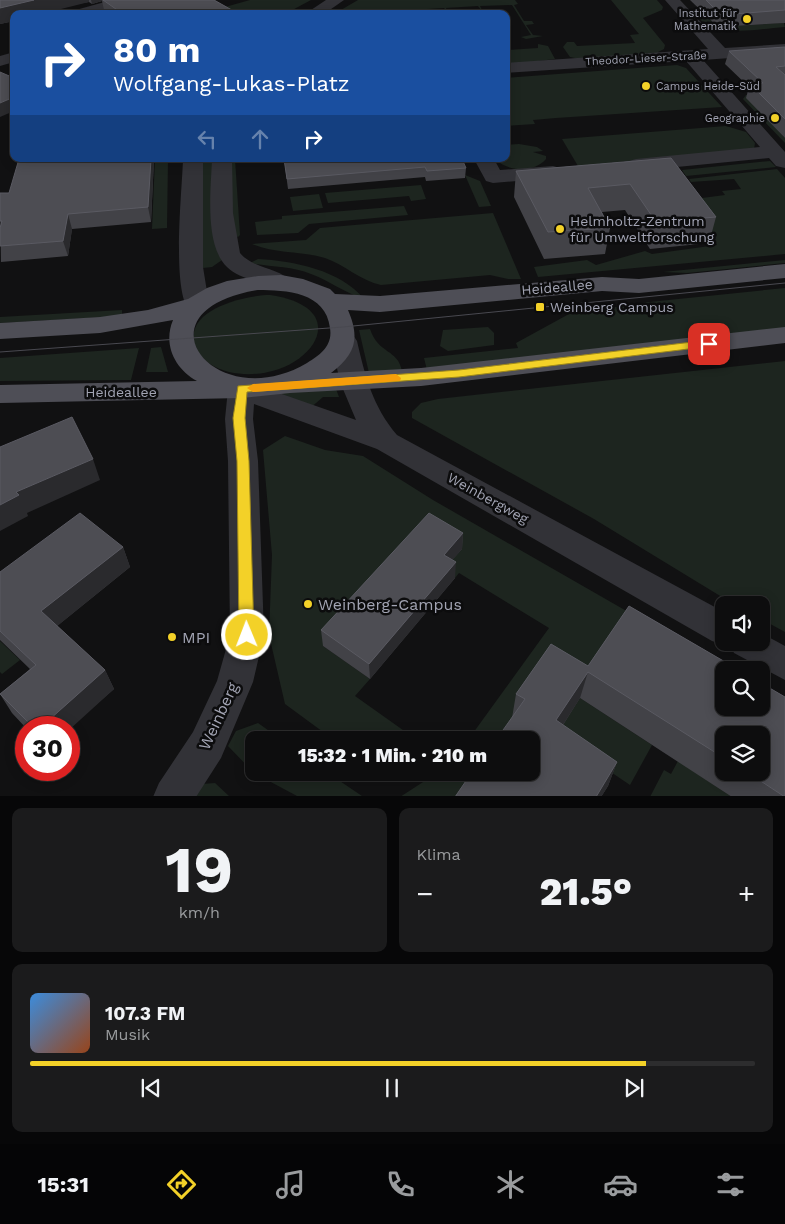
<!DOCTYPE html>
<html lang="de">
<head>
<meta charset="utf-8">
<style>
  body { margin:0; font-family:"Work Sans",sans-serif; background:#1b1b1c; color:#f1f3f6; height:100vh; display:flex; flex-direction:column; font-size:19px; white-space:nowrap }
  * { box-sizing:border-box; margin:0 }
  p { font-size:16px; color:#9a9c9e }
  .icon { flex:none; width:28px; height:28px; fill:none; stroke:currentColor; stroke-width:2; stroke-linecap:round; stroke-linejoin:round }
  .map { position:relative; height:796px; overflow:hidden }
  .panel { display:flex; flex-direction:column; gap:12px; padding:12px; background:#070708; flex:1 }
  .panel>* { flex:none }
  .top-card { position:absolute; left:10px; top:10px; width:500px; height:152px; border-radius:10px; box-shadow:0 2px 12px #0003,0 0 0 1px #2d2d2e; background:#1a4fa0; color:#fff; overflow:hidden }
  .buttons { position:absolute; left:715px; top:596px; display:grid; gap:10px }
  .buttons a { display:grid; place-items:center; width:55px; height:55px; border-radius:10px; background:#0d0d0e; box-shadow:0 2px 12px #0003,0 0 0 1px #2d2d2e; font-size:25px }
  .speed { position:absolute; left:15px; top:716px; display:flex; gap:10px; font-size:25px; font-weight:700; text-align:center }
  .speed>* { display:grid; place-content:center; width:65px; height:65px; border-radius:50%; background:#0d0d0e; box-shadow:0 2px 12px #0003,0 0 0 1px #2d2d2e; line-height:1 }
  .speed .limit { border:8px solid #d22; background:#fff; color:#111 }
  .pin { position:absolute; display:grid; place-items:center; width:42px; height:42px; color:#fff; margin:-21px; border-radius:10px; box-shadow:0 2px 8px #0006 }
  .me { position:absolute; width:55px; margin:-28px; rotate:359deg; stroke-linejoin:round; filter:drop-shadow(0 0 4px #0008) }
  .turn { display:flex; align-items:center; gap:18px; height:105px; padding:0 20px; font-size:22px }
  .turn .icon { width:65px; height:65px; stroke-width:2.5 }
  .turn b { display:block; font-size:35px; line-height:42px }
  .lanes { display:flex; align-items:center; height:48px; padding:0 20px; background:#0003; justify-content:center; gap:25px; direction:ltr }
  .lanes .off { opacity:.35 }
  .big { font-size:38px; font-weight:800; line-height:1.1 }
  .panel .widget { flex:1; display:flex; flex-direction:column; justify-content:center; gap:8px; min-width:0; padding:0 18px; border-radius:10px; background:#1b1b1c }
  .panel .dial { align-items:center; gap:0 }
  .dial b { font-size:65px; line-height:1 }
  .song { display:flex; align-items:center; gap:15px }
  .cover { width:60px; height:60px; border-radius:8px; background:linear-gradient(135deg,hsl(210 70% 55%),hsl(20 70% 35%)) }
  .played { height:5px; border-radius:2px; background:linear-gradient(90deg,#f3d128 85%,#2d2d2e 85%) }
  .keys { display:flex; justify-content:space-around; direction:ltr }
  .heat { display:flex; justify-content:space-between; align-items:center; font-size:28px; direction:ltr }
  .panel .tiles { flex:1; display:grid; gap:12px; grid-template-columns:1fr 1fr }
  .widget:last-child { grid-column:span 2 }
  .trip { position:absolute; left:245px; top:731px; width:295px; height:50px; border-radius:10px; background:#0d0d0e; box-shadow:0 2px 12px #0003,0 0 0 1px #2d2d2e; font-weight:800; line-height:50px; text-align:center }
  .tab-bar { display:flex; height:80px; justify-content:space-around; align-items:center; background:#050506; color:#9a9c9e }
  .tab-bar .icon { width:35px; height:35px }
  .tab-bar .on { color:#f3d128 }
  .tab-bar b { font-size:22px; color:#f1f3f6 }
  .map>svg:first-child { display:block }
</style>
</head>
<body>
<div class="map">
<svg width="785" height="797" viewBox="0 0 785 797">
  <rect width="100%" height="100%" fill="#111112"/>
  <!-- green -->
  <g fill="#1d251f">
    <path d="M250 0H311L285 14H215L218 9Z"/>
    <path d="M358 0H515L518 4 514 5 524 21H532L534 24 526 25 533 35 543 36 526 39 521 37 531 35 512 5 480 6 484 14 478 6 446 8 449 14 444 8 411 10 412 14H334Z"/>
    <path d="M611 0H657L663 7 662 10 643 18 665 45 664 49 658 52 659 54 580 59 570 57 563 47 567 42H574L577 46 635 43 630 35 639 34Z"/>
    <path d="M695 15H705L718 27 784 23 785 27C755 29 717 39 695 15Z"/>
    <path d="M538 44 548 46 555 59 506 65V50L538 48Z"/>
    <path d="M677 65 686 68 722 107 556 118 533 120 535 124 506 126V78Z"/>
    <path d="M746 95H756L747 98 785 138V143L743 99Z"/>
    <path d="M726 126 746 132 755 143 754 149 578 166 562 139Z"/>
    <path d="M519 144 537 147 543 151 533 152 546 156V159C534 173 508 172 495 159H506V145Z"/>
    <path d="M155 159H168L167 228 152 229Z"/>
    <path d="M199 159H214L218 253 222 260 212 267 203 268Z"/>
    <path d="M229 159H235L240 235 238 237 234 235Z"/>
    <path d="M770 161 776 167 686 176 682 170Z"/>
    <path d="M777 169 785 178V254L538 277 534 267 587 260 596 265 645 251 652 254 717 245 695 215 702 198 725 195 722 191 741 189 734 179 691 182 689 179Z"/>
    <path d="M465 175 480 181 491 206 479 207Z"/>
    <path d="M421 185 426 199 411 201 409 196 328 203 325 193Z"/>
    <path d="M319 194 323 208 293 211 290 197Z"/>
    <path d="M404 206 408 215 309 224 298 233 257 235 255 222 282 219V216Z"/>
    <path d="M493 213 521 279H508L490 275 381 285C361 281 345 265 325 258 302 251 274 254 252 244L306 240 320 228Z"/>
    <path d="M258 259C294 261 340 270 364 299 345 293 330 281 311 274 292 266 271 267 250 263Z"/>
    <path d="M785 260V263L687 273 663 272Z"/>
    <path d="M785 288V332L427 370 424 358 518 348 516 343 569 314 649 302Z"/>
    <path d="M270 295C365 309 302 388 229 372 214 368 200 360 195 345 183 309 247 295 270 295Z"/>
    <path d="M122 310V316L0 323V317Z"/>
    <path d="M488 327 494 333V345L448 351 440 346 443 330Z"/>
    <path d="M370 329C378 354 398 349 402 371L369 373 359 330Z"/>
    <path d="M161 347 168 372H146L151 348Z"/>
    <path d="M139 348 131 380 0 381V358Z"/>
    <path d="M785 361V632L761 619V605H735L594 519 412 418V412L421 403 438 399Z"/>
    <path d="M336 389 339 397H323L309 409 280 393Z"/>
    <path d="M285 436 325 450 363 456 433 500 630 613 724 670 580 692 509 740H468L549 628 459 573 455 578 443 571 323 646 370 679 355 696 417 740H334L285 704 269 635 272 555 263 450Z"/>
    <path d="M0 641 20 660 2 674 0 672Z"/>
    <path d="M580 698 652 745 630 785 565 741 562 726Z"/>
    <path d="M258 723 282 740H254V772L328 773 362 796H297L254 773 228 746 236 731Z"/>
    <path d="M678 761 732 797H650L664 770 671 774Z"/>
    <path d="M437 773H486L469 796 400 797Z"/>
    <path d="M215 783 230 797H195L202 784Z"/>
  </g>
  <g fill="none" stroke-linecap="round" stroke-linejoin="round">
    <!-- minor -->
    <g fill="#323237" fill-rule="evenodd">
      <path d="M112 0H136L134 3 95 14H69L72 11Z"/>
      <path d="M326 0H344L324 14H305Z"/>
      <path d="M665 0H680L725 48 785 44V54L703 60 785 152V168L776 166 769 158 636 171 629 169 626 165 629 161 636 159 760 147 686 61 506 73V63L708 49Z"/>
      <path d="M14 52V62L0 66V56Z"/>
      <path d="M183 159H203V267L209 304 206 309 197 312 188 309C172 284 182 192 183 159Z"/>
      <path d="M212 159H232L233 213 240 253C253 269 281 268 291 282L287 287C275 290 266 285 254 281 245 278 234 274 227 267 204 245 211 189 212 159Z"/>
      <path d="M474 159H494L500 170 553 166 560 168 563 172 560 176 553 178 493 183 486 181Z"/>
      <path d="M344 333 353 335 357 341C365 376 373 407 397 435L724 612V642H761V633L785 646V680L734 653 729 643 724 645 712 641 377 449 254 404 253 419 258 461 264 635 253 682 221 758 196 797H153L159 783 193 732 217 681 230 635 228 461 225 419 228 389 232 382 242 380 356 420 340 382 331 341 335 335Z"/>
    </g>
    <!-- major -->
    <path fill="#4e4e56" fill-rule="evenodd" d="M785 264V278L639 293 602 291 380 312 348 310C360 338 356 354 331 373L421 368 785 327V343L421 386 290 393 242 398 0 403V385L197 381C174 368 163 344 173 320L100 333 0 339V323L100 317 148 310 188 299 207 288 227 281 258 276 281 275 303 279 330 289 335 294 380 296 602 277 639 279ZM258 290C286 290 326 292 330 328 333 346 320 355 307 363 216 417 131 311 258 290Z"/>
    <!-- tram -->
    <path stroke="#494950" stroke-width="1" d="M0 352 343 327 785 283"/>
  </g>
  <!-- wall -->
  <g fill="#424247" fill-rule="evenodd">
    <path d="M0 0H214L239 14H105L102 1 92 4 89 2 14 14V21L0 24Z"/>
    <path d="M690 0H785V23L718 27Z"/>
    <path d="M785 47V138L746 98 749 87 725 64 729 51Z"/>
    <path d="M671 158 716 217 709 243 650 249 625 210 602 212 610 228 605 254 544 259 514 197 516 171Z"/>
    <path d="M154 159 151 222 72 229 68 256 1 262 0 193H9Z"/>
    <path d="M284 159 466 168 465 178 426 181 425 177 288 189Z"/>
    <path d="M463 533 462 549 452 560 455 578 370 679 323 646 321 630Z"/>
    <path d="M123 547 130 567 57 626 105 670 114 689 69 728H26L12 713 0 694 30 669 0 640V572Z"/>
    <path d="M629 606 739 670H724V708H761V683L785 697V797H732L580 698 563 725 617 762 608 786 601 797H455L472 772H531V740H496L512 718 516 694 551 644 588 666ZM724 735H761V772H724Z"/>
  </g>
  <!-- shaded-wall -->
  <g fill="#2a2a2d">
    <path d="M34 0H89V2L41 14H14V21L0 24V8Z"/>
    <path d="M91 0H102V1L92 4Z"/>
    <path d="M14 97V111L0 117V103Z"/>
    <path d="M151 159H154L151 222 148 207Z"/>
    <path d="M68 214 72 229 68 256 63 241Z"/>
    <path d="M93 459 100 480 27 513 28 516 0 531V505L16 492Z"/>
    <path d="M463 533 462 549 443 571 444 555Z"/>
    <path d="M123 547 130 567 51 631 41 611Z"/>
    <path d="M456 562 455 578 370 679 369 664Z"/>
    <path d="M105 670 114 689 69 730V728H40Z"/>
    <path d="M588 672 580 698 550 745 556 720Z"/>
    <path d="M617 762 608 786 601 797H596Z"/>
  </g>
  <!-- building -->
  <g fill="#4d4d53" stroke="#5a5a62">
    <path d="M0 0H34L0 8Z"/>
    <path d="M103 0H214L239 14H123Z"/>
    <path d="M706 0H785V10L721 15Z"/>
    <path d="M785 47V66L776 67 785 75V119L750 84 763 83 729 51Z"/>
    <path d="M0 72 14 78V97L0 103Z"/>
    <path d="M671 158 716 217 656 222 630 184 588 188 610 228 548 232 516 171Z"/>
    <path d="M19 159H151L148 207 68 214 63 241 0 246V228L2 221H0V193H9Z"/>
    <path d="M284 159H462L466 168 427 171 425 167 287 179Z"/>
    <path d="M72 417 93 459 16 492 19 495 0 505V447Z"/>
    <path d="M80 513 123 547 41 611 105 670 40 728H34L0 694 36 665 0 631V572Z"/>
    <path d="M429 513 463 533 444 555 456 562 369 664 321 630Z"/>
    <path d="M629 606 739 670H724V708H761V683L785 697V797L747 772H761V735H724V758L588 672 556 720 617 762 596 797H455L472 772H531V740H496L525 699 516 694 551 644 588 666Z"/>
  </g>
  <!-- route -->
  <path fill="#f3d128" stroke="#9e881a" d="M709 340 713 341V346L459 377 247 392 245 418 249 461 254 635 252 639 247 641 242 639 239 635 237 461 233 418 238 386 459 370Z"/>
  <!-- slow -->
  <path fill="#f59e0b" d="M396 374 401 378 400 381 253 392 247 388 253 384Z"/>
  <!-- markers -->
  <g fill="#f3d128" stroke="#0c0c0d" stroke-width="2">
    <circle cx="747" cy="19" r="5"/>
    <circle cx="646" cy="86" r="5"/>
    <circle cx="775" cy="118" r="5"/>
    <circle cx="560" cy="229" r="5"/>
    <rect x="535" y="302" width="10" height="10" rx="2.5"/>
    <circle cx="308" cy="604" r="5"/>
    <circle cx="172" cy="637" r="5"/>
  </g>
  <g text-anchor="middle" stroke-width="5" stroke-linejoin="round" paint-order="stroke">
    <!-- far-poi labels -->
    <g font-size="11" fill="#a2a4b3" stroke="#0c0c0d" text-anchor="end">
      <text x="737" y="17">Institut für<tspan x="737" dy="13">Mathematik</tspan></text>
      <text x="656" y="90" text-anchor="start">Campus Heide-Süd</text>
      <text x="765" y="122">Geographie</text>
    </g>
    <!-- far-street labels -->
    <g font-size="11" fill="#a2a4b3" stroke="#0c0c0d">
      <text transform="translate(646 58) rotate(-3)" y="4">Theodor-Lieser-Straße</text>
    </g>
    <!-- poi labels -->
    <g font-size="14" fill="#a2a4b3" stroke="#0c0c0d" text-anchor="start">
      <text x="570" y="226">Helmholtz-Zentrum<tspan x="570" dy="16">für Umweltforschung</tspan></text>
      <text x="550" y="312">Weinberg Campus</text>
    </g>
    <!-- street labels -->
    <g font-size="14" fill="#a2a4b3" stroke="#0c0c0d">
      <text transform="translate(557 287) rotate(-5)" y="5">Heideallee</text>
      <text x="121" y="397">Heideallee</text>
      <text transform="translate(488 498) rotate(29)" y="5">Weinbergweg</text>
    </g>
    <!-- near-poi labels -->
    <g font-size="16" fill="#a2a4b3" stroke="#0c0c0d" text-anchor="start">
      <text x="318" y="610">Weinberg-Campus</text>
      <text x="182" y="643">MPI</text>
    </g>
    <!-- near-street labels -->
    <g font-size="16" fill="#a2a4b3" stroke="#0c0c0d">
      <text transform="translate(218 716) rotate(-65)" y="6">Weinberg</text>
    </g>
  </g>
</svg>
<div class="buttons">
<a><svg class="icon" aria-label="sound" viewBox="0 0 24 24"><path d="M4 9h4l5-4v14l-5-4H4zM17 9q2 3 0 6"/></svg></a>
<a><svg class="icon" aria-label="search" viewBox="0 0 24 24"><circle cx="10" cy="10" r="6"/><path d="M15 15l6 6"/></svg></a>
<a><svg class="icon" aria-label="layers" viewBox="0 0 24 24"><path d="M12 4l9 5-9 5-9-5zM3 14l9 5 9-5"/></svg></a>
</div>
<div class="speed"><div class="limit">30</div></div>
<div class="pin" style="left:709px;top:344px;background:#d93025"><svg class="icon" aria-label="arrive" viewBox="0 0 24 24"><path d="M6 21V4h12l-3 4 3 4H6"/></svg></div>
<svg class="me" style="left:247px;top:635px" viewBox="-20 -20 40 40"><circle r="17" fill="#f3d128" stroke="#fff" stroke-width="3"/><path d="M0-11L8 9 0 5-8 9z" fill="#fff"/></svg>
<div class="trip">15:32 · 1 Min. · 210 m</div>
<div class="top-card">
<div class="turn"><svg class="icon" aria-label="right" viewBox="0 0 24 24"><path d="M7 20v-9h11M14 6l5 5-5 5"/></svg><div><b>80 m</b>Wolfgang-Lukas-Platz</div></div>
<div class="lanes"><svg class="icon off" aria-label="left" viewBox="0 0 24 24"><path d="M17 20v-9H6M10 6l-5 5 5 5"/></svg><svg class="icon off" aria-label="ahead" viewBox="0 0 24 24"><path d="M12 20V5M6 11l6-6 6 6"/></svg><svg class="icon" aria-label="right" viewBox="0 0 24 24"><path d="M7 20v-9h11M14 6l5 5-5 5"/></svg></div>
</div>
</div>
<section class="panel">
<div class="tiles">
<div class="widget dial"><b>19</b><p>km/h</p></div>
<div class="widget"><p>Klima</p>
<div class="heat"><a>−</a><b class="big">21.5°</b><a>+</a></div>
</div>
<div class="widget">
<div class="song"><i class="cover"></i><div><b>107.3 FM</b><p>Musik</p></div></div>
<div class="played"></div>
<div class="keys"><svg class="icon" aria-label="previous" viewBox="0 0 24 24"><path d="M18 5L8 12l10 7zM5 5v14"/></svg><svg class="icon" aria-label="pause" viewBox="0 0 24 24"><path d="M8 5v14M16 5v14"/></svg><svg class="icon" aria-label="next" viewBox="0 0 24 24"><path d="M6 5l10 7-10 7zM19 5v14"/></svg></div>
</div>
</div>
</section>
<nav class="tab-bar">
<b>15:31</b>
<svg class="icon on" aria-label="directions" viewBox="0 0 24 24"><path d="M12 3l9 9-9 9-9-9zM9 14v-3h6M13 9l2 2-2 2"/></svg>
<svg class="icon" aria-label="music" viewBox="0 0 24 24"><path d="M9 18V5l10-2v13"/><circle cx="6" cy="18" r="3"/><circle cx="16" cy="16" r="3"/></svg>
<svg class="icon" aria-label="phone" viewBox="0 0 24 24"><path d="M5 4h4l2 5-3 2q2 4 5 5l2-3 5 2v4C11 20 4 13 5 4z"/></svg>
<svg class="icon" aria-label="climate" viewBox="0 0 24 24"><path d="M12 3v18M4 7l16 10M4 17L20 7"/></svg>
<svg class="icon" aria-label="car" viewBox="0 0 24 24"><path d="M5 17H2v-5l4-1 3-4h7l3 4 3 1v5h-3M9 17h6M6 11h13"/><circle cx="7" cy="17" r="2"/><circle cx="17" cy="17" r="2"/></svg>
<svg class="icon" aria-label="filters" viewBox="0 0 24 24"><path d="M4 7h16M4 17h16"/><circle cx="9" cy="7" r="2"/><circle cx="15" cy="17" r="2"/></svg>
</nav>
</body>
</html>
